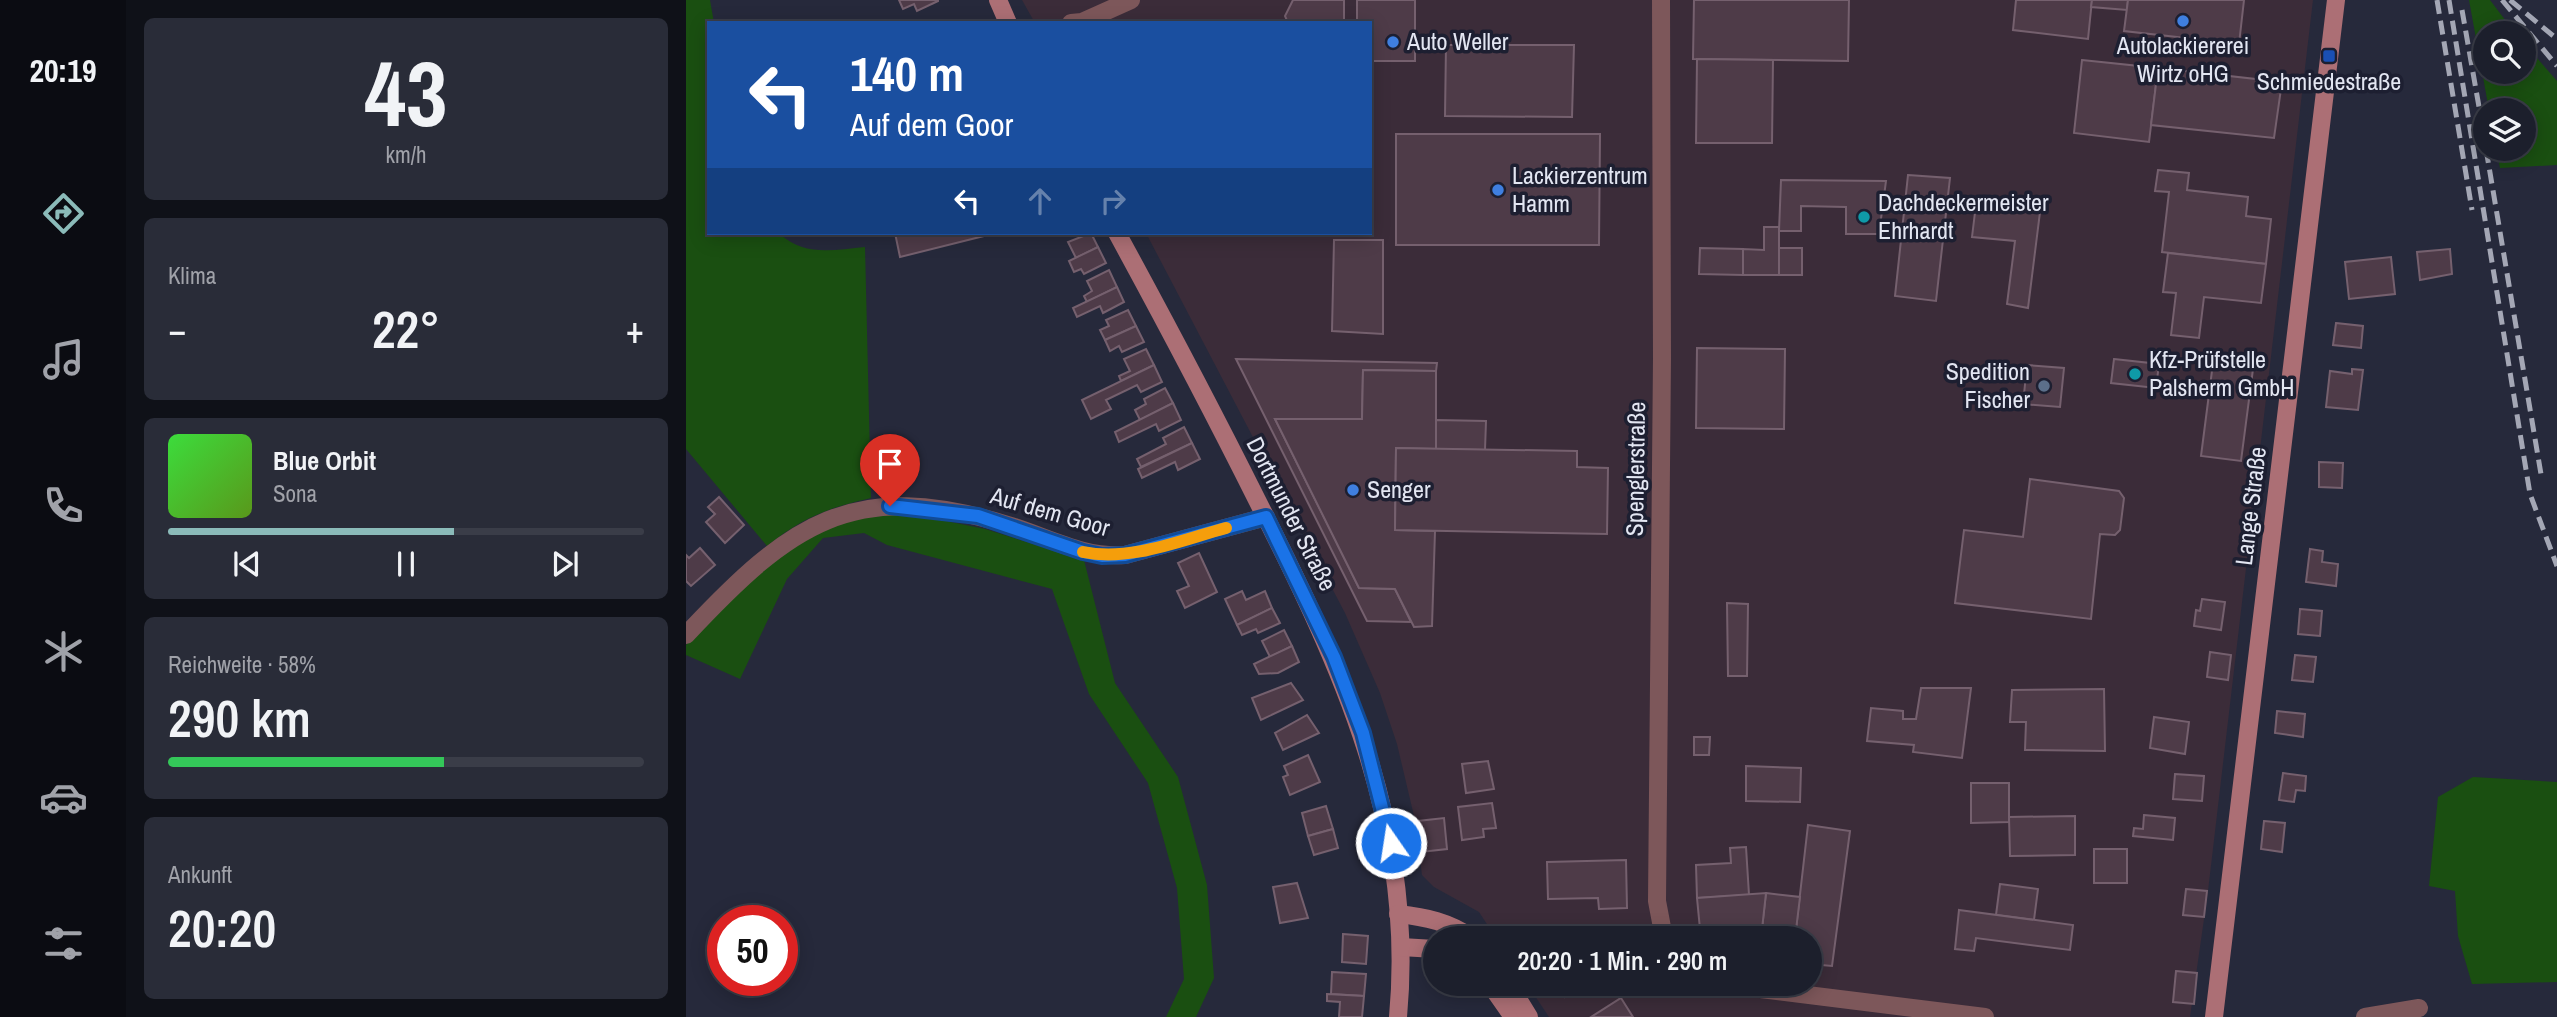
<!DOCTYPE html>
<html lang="de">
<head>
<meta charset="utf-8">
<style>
  body { margin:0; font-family:"Archivo Narrow",sans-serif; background:#292c38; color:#f1f3f6; height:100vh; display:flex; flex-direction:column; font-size:26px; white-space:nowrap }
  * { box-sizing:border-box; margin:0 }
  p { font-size:23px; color:#a0a2a9 }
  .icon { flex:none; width:38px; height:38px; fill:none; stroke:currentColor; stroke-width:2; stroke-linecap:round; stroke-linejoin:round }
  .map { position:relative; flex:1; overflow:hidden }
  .details { display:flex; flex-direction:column; gap:18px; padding:18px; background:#0f1118; width:560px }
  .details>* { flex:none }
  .guide { position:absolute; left:21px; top:21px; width:665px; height:214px; border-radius:0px; box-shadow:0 4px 18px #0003,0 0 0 2px #3a3d48; background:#1a4fa0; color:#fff; overflow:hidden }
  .tools { position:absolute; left:1787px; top:21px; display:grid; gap:14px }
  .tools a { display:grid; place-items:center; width:63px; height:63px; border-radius:50%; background:#1c1f2c; box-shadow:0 4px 18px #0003,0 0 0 2px #3a3d48; font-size:35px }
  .speed { position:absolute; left:21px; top:905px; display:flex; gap:14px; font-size:35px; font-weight:700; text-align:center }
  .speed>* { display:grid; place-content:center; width:91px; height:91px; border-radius:50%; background:#1c1f2c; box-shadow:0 4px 18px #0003,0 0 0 2px #3a3d48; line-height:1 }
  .speed .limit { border:10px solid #d22; background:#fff; color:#111 }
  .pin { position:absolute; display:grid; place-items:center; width:60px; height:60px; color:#fff; margin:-72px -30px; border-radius:50% 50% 50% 0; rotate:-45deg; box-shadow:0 0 7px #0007 }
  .pin .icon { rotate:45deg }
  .me { position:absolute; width:77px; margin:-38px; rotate:347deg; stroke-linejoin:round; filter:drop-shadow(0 0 5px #0008) }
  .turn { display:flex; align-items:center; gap:24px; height:147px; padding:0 28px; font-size:32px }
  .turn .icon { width:91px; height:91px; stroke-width:2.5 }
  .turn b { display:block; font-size:49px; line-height:60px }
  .lanes { display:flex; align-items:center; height:66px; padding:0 28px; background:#0003; justify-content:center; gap:35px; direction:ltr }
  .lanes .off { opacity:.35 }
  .big { font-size:52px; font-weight:600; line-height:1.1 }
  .details .widget { flex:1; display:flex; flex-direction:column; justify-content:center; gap:10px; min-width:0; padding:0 24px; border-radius:10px; background:#292c38 }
  .details .dial { align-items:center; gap:0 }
  .dial b { font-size:91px; line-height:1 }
  .song { display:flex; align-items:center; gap:21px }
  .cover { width:84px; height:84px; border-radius:10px; background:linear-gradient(135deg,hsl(120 70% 55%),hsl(90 70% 35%)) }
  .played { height:7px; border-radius:4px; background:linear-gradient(90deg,#8bbbb9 60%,#3a3d48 60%) }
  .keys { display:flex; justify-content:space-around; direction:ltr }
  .heat { display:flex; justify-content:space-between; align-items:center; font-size:38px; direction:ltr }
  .charge { height:10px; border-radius:5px; background:linear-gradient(90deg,#34c759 58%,#3a3d48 0) }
  .trip { position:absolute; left:737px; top:926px; width:399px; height:70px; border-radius:35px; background:#1c1f2c; box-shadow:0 4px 18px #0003,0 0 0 2px #3a3d48; font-weight:600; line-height:70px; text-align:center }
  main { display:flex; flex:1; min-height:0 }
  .tab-bar { display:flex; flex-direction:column; width:126px; justify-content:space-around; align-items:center; background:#0b0c12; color:#a0a2a9 }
  .tab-bar .icon { width:49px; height:49px }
  .tab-bar .active { color:#8bbbb9 }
  .tab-bar b { font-size:32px; color:#f1f3f6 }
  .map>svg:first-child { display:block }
</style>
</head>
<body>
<main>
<nav class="tab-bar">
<b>20:19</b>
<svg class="icon active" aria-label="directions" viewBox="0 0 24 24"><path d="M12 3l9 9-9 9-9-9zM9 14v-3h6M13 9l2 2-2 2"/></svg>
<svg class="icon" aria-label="music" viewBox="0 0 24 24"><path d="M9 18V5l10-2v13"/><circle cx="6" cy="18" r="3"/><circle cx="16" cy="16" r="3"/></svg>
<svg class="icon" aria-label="phone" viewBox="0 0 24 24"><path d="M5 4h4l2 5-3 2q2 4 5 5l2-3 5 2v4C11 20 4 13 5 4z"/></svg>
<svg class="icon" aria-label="climate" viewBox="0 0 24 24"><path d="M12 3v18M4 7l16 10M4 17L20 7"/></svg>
<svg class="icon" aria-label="car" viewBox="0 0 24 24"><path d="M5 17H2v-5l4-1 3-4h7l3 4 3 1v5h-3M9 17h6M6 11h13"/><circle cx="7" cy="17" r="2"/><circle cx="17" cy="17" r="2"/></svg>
<svg class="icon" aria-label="filters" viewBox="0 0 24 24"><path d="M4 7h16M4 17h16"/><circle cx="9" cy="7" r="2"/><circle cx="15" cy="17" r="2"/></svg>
</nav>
<section class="details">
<div class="widget dial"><b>43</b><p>km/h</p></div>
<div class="widget"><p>Klima</p>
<div class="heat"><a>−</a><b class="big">22°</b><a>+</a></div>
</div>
<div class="widget">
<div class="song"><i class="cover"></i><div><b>Blue Orbit</b><p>Sona</p></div></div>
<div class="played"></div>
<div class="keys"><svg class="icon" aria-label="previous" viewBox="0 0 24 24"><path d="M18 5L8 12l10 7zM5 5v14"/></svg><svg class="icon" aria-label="pause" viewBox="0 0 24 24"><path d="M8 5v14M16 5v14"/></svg><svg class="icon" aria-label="next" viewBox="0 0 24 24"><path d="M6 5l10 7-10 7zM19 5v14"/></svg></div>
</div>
<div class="widget"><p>Reichweite · 58%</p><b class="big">290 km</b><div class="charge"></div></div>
<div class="widget"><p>Ankunft</p><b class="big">20:20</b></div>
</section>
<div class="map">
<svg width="1871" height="1017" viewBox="0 0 1871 1017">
  <rect width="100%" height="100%" fill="#26293b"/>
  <!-- commercial -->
  <path fill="#3b2c39" d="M336 0H1627L1522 891 1504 1017H863L841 984H1124V938H810L793 912 748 887 736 875 728 816 711 744 694 693 659 613 460 233H684V23H349Z"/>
  <!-- green -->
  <g fill="#1a4f11">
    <path d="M0 0H24L28 23H23V233H93C118 257 147 250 179 247L185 498C141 508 116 518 81 546L0 449Z"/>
    <path d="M1783 0H1804L1829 33H1799V72H1838V43L1871 81V165L1814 168 1810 149H1838V110H1803Z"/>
    <path d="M221 513 299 529 398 560 429 683 492 777 521 885 528 978 510 1017H480L498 979 491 888 462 783 403 694 366 589 201 545 178 533 137 538 101 579 54 679 0 655V645L66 577 92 556 149 521Z"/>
    <path d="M1787 777 1871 782V982L1786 984 1772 936 1769 891 1743 886 1752 797Z"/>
  </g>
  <!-- building -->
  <g fill="#4e3b48" stroke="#75606e" stroke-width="2">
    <path d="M213 0H252V1L231 11 228 4 217 9Z"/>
    <path d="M607 0H658V23H602L599 16Z"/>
    <path d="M671 0H729V61H684V23H671Z"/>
    <path d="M1008 0H1163L1162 61 1007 59Z"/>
    <path d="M1330 0H1406L1402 39 1327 30Z"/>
    <path d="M1406 0H1442L1441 10 1405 7Z"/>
    <path d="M1442 0H1558L1553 44 1438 31Z"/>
    <path d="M760 45H888L886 117 759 116Z"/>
    <path d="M1011 59 1087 60 1086 143H1010Z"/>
    <path d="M1396 60 1472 68 1463 142 1388 133Z"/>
    <path d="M1472 68 1596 82 1588 138 1465 125Z"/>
    <path d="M710 134H914L913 245H710Z"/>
    <path d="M1472 170 1503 173 1501 190 1562 197 1560 216 1585 219 1580 264 1476 252 1483 192 1469 191Z"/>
    <path d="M1222 175 1264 178 1250 301 1209 296Z"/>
    <path d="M1095 180 1200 181 1193 234H1160V207L1115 206V231H1093Z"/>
    <path d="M1291 196 1355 204 1342 308 1321 304 1329 241 1286 237Z"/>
    <path d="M1078 227H1093V275H1057V249L1078 250Z"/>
    <path d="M209 233H310L214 257Z"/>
    <path d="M405 233 412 247 390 258 382 242Z"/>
    <path d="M648 240H697V334L646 331Z"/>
    <path d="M412 247 420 263 398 274 395 269 388 272 383 261Z"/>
    <path d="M1014 248 1057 249V275L1013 274Z"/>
    <rect x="1093" y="248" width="23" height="27"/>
    <path d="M1764 249 1766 274 1734 280 1731 252Z"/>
    <path d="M1482 253 1580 264 1575 303 1518 297 1513 338 1485 335 1490 293 1477 292Z"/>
    <path d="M1705 257 1709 294 1663 299 1659 262Z"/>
    <path d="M423 270 431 287 401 302 398 296 406 291 401 281Z"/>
    <path d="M431 287 438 302 417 313 414 306 391 317 387 308Z"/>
    <path d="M442 310 450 326 419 340 414 330 423 326 420 320Z"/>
    <path d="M1650 323 1677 326 1675 348 1647 345Z"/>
    <path d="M450 326 458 342 436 352 433 346 424 351 419 340Z"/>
    <path d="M1011 348 1099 349 1098 429 1010 428Z"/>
    <path d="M460 349 468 365 435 381 433 376 444 371 438 359Z"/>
    <path d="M550 359 751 363 750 371 677 370 676 419H589L673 588 709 589 725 622 681 621Z"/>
    <path d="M1428 359 1473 364 1470 388 1425 383Z"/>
    <path d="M1527 363 1567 369 1555 461 1515 456Z"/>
    <path d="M468 365 476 382 455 392 451 385 420 400 425 409 405 419 396 400Z"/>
    <path d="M1341 365 1378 368 1374 407 1337 404Z"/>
    <path d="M1666 369 1677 370 1672 410 1640 407 1644 371 1666 374Z"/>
    <path d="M677 370 750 371V449L710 448 709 530 749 531 746 626 728 627 709 589 673 588 589 419H676Z"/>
    <path d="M479 388 487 403 454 420 449 410 460 404 458 399Z"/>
    <path d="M487 403 495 420 473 431 470 424 433 442 429 432Z"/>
    <path d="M750 420 800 421 799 450 750 449Z"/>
    <path d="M498 427 506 443 455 467 451 459 480 444 477 438Z"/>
    <path d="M506 443 514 459 492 470 489 462 456 478 452 469Z"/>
    <path d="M710 448 891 451V467L922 468 921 534 709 530Z"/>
    <path d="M1633 462 1657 463 1656 488 1633 487Z"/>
    <path d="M1344 479 1433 491 1438 498 1434 530 1429 535 1414 534 1405 619 1269 603 1278 530 1337 537Z"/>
    <path d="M33 497 58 525 39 543 20 522 29 514 22 507Z"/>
    <path d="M14 548 29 565 5 586 0 581V555L3 558Z"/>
    <path d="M1624 549 1637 551 1636 562 1652 564 1650 586 1620 582Z"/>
    <path d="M513 553 531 592 499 608 491 591 503 586 492 563Z"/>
    <path d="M556 591 560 600 579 591 586 608 551 625 539 599Z"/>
    <path d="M1516 599 1539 602 1535 630 1508 626 1510 610 1514 611Z"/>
    <path d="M1041 603 1062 604 1061 676H1042Z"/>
    <path d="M586 608 594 623 572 633 570 629 556 635 551 625Z"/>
    <path d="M1614 609 1636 611 1634 636 1612 634Z"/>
    <path d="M598 630 606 646 584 657 576 641Z"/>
    <path d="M606 646 613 662 592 673 573 674 568 664Z"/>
    <path d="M1524 652 1545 655 1542 680 1521 677Z"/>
    <path d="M1609 655 1630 657 1627 682 1606 680Z"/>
    <path d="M605 683 617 700 575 720 566 698Z"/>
    <path d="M1235 688H1285L1276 758 1227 752 1228 745 1181 741 1185 708 1217 711V719H1230Z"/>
    <path d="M1418 689 1419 751 1339 750 1340 722H1324L1326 690Z"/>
    <path d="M1591 711 1619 714 1617 737 1589 733Z"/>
    <path d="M621 715 633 733 597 750 589 733Z"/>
    <path d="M1468 717 1503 722 1499 754 1464 748Z"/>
    <path d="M1008 737H1024L1023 755H1008Z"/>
    <path d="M622 755 634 782 604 795 597 777 602 775 598 766Z"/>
    <path d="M802 761 808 789 780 793 776 764Z"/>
    <path d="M1060 766 1115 768 1114 802 1060 801Z"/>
    <path d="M1597 773 1620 776 1619 791 1610 790 1608 802 1593 800Z"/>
    <path d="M1489 774 1518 776 1516 801 1487 799Z"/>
    <path d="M1285 783H1323V822L1285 823Z"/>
    <path d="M806 803 810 828 797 829 798 837 776 840 772 807Z"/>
    <path d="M640 806 647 829 622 836 616 813Z"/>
    <path d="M1458 815 1489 818 1487 840 1447 836 1448 828 1457 829Z"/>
    <path d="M1389 816V855L1324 856 1323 817Z"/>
    <path d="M758 818 761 849 735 852 732 821Z"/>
    <path d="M1578 821 1599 823 1596 852 1575 849Z"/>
    <path d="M1122 825 1164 831 1146 966 1124 964V938H1109Z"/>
    <path d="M647 829 652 848 628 855 622 836Z"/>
    <path d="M1060 847 1063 895 1011 898 1010 865 1045 863 1044 848Z"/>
    <rect x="1408" y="849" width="33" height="34"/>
    <path d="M940 860 941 908 913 909 912 898 862 899 861 862Z"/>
    <path d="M611 883 622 918 594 923 587 887Z"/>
    <path d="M1314 884 1352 889 1348 920 1310 915Z"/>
    <path d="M1500 889 1521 891 1518 917 1497 915Z"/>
    <path d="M1080 893 1114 897 1109 938H1075Z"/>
    <path d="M1080 893 1075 938 1014 929 1011 898Z"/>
    <path d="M1273 910 1387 925 1384 950 1290 938 1288 951 1269 949Z"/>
    <path d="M657 934 682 936 680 964 656 962Z"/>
    <path d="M1490 971 1511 973 1508 1004 1487 1002Z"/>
    <path d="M646 972 680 974 678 996 645 994Z"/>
    <path d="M875 984H918L879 997Z"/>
    <path d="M641 994 678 996 676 1017H653L654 1002 641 1001Z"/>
    <path d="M935 998 947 1017H905Z"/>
  </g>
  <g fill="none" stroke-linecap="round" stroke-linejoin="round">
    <!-- street -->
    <g stroke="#7d575a" stroke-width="18">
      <path d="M975 0 976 358 971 901 978 938"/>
      <path d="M385 23 396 22 445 0"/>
      <path d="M0 635C104 524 166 477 322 525 362 537 397 558 439 555L580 517"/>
      <path d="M1034 984 1299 1017"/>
      <path d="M1679 1017 1733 1008"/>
    </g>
    <!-- secondary -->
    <g stroke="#ac6f75" stroke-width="18">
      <path d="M312 0 322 23"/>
      <path d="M431 233C479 321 526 410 571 500 655 666 730 825 712 1017"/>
      <path d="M712 914C740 917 763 922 786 938"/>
      <path d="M715 947 749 949"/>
      <path d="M804 984 827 1017"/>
      <path d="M823 984 843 1017"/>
      <path d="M1528 1017 1650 0"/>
    </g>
    <!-- rail -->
    <g stroke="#a4a7b5" stroke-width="5" stroke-dasharray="14 7" stroke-linecap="butt">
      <path d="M1751 0 1786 210"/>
      <path d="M1763 0 1844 494 1871 566"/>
      <path d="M1816 0 1871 66"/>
      <path d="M1824 0 1871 39"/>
      <path d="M1776 10 1799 141"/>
      <path d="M1800 149 1856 480"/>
    </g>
  </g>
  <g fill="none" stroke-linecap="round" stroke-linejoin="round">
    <!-- route casing -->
    <g stroke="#114b97" stroke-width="18">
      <path id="route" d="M204 506 292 516 397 552 416 556 439 555 580 517 648 657 677 733 705 843"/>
    </g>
    <!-- route -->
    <use href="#route" stroke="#1a73e8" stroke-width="12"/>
    <!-- slow -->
    <path stroke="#f59e0b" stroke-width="12" d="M397 552C444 562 495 540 540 528"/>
  </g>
  <!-- markers -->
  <g fill="#3f7fe0" stroke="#1d1f31" stroke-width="2.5">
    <circle cx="1497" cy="21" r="7"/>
    <circle cx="707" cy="42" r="7"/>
    <circle cx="812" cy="190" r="7"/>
    <circle cx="667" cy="490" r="7"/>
  </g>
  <rect fill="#1a4fb4" stroke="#1d1f31" stroke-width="2.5" x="1636" y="49" width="14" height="14" rx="3.5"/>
  <g fill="#0f9aa8" stroke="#1d1f31" stroke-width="2.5">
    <circle cx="1178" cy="217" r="7"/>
    <circle cx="1449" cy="374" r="7"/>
  </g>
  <circle fill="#5c6f8a" stroke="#1d1f31" stroke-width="2.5" cx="1358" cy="386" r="7"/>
  <g text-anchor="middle" stroke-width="7" stroke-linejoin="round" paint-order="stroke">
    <!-- poi labels -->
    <g font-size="24" fill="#e3e6f2" stroke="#1d1f31" text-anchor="start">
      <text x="721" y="50">Auto Weller</text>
      <text x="1497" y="54" text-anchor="middle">Autolackiererei<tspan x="1497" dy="28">Wirtz oHG</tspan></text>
      <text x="1643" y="90" text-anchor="middle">Schmiedestraße</text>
      <text x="826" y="184">Lackierzentrum<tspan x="826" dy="28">Hamm</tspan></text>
      <text x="1192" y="211">Dachdeckermeister<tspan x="1192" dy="28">Ehrhardt</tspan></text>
      <text x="1463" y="368">Kfz-Prüfstelle<tspan x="1463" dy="28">Palsherm GmbH</tspan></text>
      <text x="1344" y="380" text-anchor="end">Spedition<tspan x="1344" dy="28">Fischer</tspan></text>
      <text x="681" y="498">Senger</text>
    </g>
    <!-- street labels -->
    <g font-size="24" fill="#e3e6f2" stroke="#1d1f31">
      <text transform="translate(950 469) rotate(-89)" y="8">Spenglerstraße</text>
      <text transform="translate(1565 506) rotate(-83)" y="8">Lange Straße</text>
      <text transform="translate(364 512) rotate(16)" y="8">Auf dem Goor</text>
      <text transform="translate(605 514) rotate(63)" y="8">Dortmunder Straße</text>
    </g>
  </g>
</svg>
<div class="tools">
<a><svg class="icon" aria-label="search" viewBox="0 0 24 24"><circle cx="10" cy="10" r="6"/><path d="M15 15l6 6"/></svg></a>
<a><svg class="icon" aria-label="layers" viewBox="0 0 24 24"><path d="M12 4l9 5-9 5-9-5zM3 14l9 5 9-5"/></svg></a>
</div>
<div class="speed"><div class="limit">50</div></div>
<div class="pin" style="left:204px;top:506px;background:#d93025"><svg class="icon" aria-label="arrive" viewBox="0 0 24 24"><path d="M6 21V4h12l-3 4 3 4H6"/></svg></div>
<svg class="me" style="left:705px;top:843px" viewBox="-20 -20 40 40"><circle r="17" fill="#1a73e8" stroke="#fff" stroke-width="3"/><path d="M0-11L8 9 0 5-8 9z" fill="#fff"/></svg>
<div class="trip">20:20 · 1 Min. · 290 m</div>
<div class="guide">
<div class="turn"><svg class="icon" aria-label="left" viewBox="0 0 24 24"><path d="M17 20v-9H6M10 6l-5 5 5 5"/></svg><div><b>140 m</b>Auf dem Goor</div></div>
<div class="lanes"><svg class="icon" aria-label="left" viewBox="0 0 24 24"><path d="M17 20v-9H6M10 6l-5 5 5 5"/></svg><svg class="icon off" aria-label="ahead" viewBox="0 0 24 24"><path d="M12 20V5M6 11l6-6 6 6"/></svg><svg class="icon off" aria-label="right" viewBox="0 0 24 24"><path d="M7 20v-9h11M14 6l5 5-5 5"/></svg></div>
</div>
</div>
</main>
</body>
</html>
